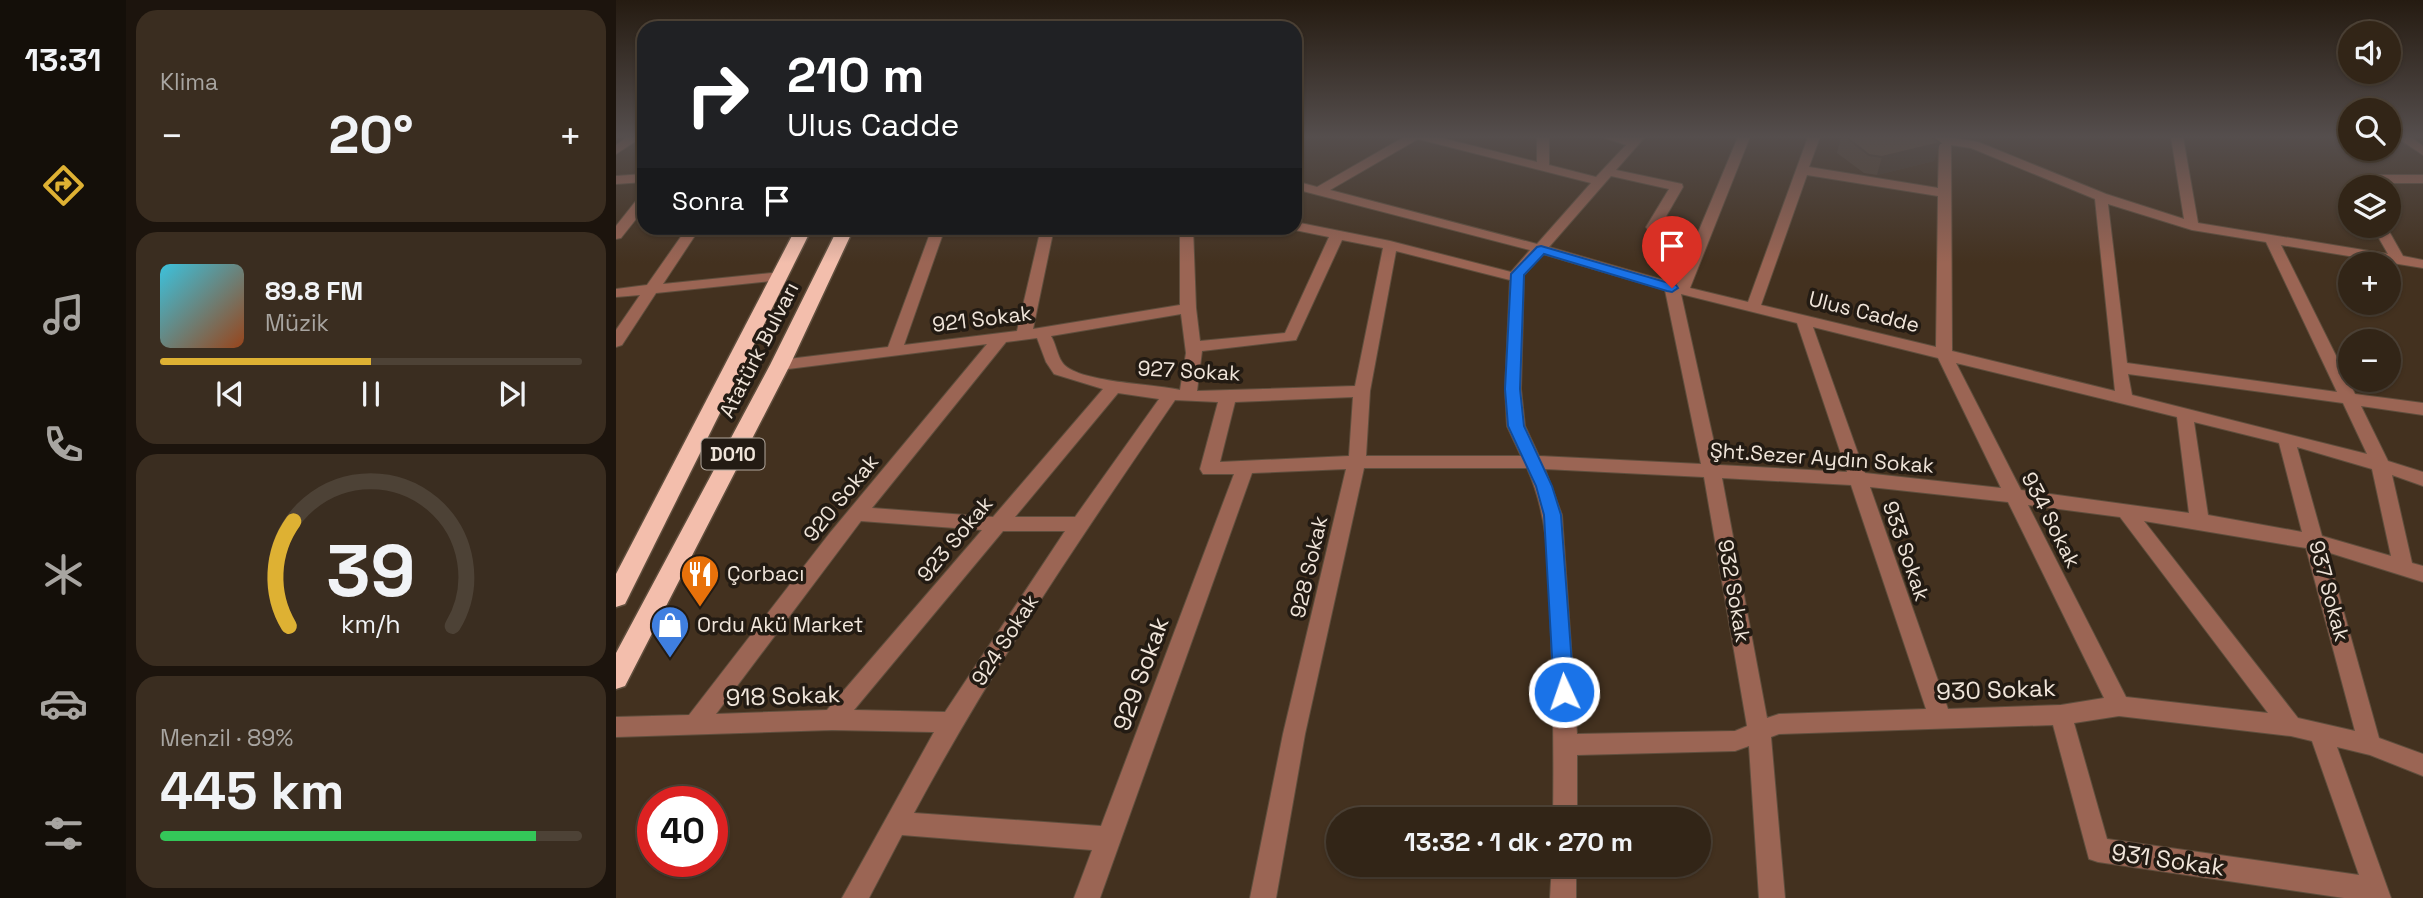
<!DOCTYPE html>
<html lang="tr">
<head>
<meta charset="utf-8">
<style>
  body { margin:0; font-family:"Space Grotesk",sans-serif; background:#3a2d20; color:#f1f3f6; height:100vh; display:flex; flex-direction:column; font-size:26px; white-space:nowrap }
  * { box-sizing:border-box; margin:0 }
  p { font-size:23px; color:#a8a5a1 }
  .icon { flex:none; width:38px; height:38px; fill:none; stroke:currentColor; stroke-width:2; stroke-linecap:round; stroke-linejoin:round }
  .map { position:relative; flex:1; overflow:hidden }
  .drawer { display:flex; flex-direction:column; gap:10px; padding:10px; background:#1c140d; width:490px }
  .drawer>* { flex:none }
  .top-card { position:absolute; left:21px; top:21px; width:665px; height:214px; border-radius:21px; box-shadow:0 2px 5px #0004,0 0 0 2px #4d4236; background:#202124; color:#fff; overflow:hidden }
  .buttons { position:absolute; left:1722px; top:21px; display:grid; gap:14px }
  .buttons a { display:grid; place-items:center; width:63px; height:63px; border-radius:50%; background:#322517; box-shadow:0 2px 5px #0004,0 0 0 2px #4d4236; font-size:35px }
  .speed { position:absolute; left:21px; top:786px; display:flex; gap:14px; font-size:35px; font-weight:700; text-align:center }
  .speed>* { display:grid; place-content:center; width:91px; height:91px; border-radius:50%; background:#322517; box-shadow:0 2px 5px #0004,0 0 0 2px #4d4236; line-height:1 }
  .speed .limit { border:10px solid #d22; background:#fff; color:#111 }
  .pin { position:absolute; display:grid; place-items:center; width:60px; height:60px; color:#fff; margin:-72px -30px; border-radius:50% 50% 50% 0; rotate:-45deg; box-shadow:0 0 7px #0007 }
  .pin .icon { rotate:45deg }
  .me { position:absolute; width:77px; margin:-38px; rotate:357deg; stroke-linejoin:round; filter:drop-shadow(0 0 5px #0008) }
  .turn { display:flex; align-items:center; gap:24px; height:147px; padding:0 35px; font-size:32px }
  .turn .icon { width:91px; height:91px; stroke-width:2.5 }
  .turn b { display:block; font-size:49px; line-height:60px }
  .then { display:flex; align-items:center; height:66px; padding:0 35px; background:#0003; gap:14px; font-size:26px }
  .big { font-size:52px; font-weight:700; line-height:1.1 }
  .drawer .card { flex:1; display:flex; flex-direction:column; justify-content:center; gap:10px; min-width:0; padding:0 24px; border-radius:21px; background:#3a2d20 }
  .drawer .dial { align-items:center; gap:0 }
  .dial svg { height:182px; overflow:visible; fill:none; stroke:#4d4236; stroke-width:7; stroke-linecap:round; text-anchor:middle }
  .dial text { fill:#f1f3f6; stroke:none }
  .song { display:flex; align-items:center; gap:21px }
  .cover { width:84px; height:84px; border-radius:10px; background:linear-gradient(135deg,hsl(190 70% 55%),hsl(20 70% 35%)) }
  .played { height:7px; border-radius:4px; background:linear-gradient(90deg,#deb133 50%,#4d4236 50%) }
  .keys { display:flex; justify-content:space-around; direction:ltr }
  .heat { display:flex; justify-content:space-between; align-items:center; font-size:38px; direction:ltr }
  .charge { height:10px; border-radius:5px; background:linear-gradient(90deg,#34c759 89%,#4d4236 0) }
  .trip { position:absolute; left:710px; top:807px; width:385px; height:70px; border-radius:35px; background:#322517; box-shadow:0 2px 5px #0004,0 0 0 2px #4d4236; font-weight:700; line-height:70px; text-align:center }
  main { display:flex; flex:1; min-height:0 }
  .menu { display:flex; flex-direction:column; width:126px; justify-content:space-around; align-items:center; background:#140f09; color:#a8a5a1 }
  .menu .icon { width:49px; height:49px }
  .menu .active { color:#deb133 }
  .menu b { font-size:32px; color:#f1f3f6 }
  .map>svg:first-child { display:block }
</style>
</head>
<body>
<main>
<nav class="menu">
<b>13:31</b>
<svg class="icon active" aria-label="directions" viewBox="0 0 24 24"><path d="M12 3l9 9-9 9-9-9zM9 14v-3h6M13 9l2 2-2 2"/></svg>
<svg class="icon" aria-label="music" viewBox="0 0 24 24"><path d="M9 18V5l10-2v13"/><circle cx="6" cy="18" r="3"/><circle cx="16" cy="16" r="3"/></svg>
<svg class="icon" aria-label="phone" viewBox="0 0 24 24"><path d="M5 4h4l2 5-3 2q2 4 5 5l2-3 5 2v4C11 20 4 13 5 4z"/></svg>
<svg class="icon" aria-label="climate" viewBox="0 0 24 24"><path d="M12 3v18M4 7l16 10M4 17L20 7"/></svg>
<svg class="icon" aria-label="car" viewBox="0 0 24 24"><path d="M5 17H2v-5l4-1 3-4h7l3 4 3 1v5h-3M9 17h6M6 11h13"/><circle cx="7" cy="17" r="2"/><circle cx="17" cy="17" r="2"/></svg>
<svg class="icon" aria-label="filters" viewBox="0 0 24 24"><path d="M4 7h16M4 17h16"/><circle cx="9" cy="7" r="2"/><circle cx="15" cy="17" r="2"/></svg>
</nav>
<section class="drawer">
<div class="card"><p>Klima</p>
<div class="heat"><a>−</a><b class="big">20°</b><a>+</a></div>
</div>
<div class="card">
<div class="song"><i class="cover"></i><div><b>89.8 FM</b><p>Müzik</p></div></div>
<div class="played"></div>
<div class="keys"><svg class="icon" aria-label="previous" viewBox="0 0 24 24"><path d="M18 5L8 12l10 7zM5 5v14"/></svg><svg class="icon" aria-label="pause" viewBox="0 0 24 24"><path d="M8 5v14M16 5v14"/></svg><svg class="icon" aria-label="next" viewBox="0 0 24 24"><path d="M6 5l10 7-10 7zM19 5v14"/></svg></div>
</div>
<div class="card dial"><svg viewBox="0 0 100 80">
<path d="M14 69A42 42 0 1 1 86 69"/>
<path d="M14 69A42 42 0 0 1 16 23" stroke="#deb133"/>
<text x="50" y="56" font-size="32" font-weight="700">39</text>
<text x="50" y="72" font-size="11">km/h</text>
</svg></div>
<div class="card"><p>Menzil · 89%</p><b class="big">445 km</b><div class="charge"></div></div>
</section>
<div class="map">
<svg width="1807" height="898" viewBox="0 0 1807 898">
  <rect width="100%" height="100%" fill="#43311f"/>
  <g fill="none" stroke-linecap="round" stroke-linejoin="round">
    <!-- minor casing -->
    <g stroke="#5f4e3d" stroke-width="2">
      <g id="minor">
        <path d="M11 137H26L0 154V145Z"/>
        <path d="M788 137H822L921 162V137H933V165L980 177 1010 145 986 137H1029L1000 170 1066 184 1067 187 1045 225 1081 235 1122 137H1134L1074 288 1132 302 1192 137H1204L1193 167 1322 188 1323 144 1295 137H1333L1362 142 1490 194 1568 219 1555 137H1567L1582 223 1772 254 1756 226H1770L1787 256 1807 260V268L1665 245 1739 394 1807 403V415L1745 406 1772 461 1807 472V486L1776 475 1796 563 1807 566V582L1711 552 1763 738 1807 754V776L1754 755 1721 747 1775 898H1728L1482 862 1473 859 1437 725 1163 734 1155 737 1169 898H1143L1133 746 1119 751 961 755V819H937C938 758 937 698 935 637 933 580 935 521 911 468H748L689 734 660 898H634L667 734 730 469 636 473 484 898H458L476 850 286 835 253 898H226L318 732 216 730 0 737V717L73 715 213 534 371 344 164 370 156 365 164 360 272 347 316 228H329L288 345 401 331 425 228H438L417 329 564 305V228H577L580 308 584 341 669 333 713 237 674 229 679 228V222L774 241 895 272 914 250 679 189V181L701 187ZM802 139 975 183 921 244 714 190ZM1335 145 1355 148 1479 199 1499 391 1336 351ZM1191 175 1322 196 1320 347 1145 305ZM995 176 1053 189 1030 227 1032 230 1078 242 1061 284 933 247ZM1492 204 1576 230 1650 242 1721 392 1511 363ZM726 240 767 248 739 386 581 391 586 351 680 340ZM780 251 894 280 889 389 891 426 905 456H750L754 391ZM927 254 1049 290 1085 464 923 456 909 426 905 389 908 275ZM1065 294 1181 323 1231 472 1103 465ZM565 314 570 353 564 390C542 384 459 383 446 362 441 355 440 344 435 336ZM1197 327 1322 358 1385 488 1249 473ZM421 338 430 362 438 374 487 389 377 517 256 508 390 342ZM1340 363 1561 417 1573 513 1405 490ZM1512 374 1727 403 1751 454 1516 395ZM502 393 543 399 459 517H399ZM737 397 733 456 604 462 619 402ZM559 400 602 402 584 469 587 474H618L485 826 298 813C375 669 467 534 559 400ZM1578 422 1663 443 1686 532 1592 515ZM1681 447 1756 469 1775 556 1706 536ZM929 469 1088 477 1131 726 1119 731 961 734 946 515ZM1106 478 1235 485 1310 709 1163 714 1151 718ZM1254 487 1392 502 1488 698 1445 705 1332 709ZM1412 505 1504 517 1652 713 1510 697ZM245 521 366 530 211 710 100 714ZM1528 521 1690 548 1739 731 1682 718ZM387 531H449L329 712 238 710ZM1503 716 1675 736 1696 741 1743 875 1491 839 1458 723Z"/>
        <path d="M1780 137H1795L1807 146V155Z"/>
        <path d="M28 174V182L0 184V176Z"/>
        <path d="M1761 175H1807V183H1763L1752 187H1740L1741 182Z"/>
        <path d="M28 196V209L5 238 0 239V226L23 197Z"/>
        <path d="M71 228H84L47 284 165 272 172 276 165 280 40 293 6 345 0 347V330L24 295 0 297V289L31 285Z"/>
        <path d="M936 864H960V898H934Z"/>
      </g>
    </g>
    <!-- major casing -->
    <g stroke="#5f4e3d" stroke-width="2">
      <path id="major" d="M17 137H28V142L19 140Z"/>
    </g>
    <!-- highway casing -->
    <g stroke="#5f4e3d" stroke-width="3">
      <g id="highway">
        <path d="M180 228H196L9 604 0 607V574Z"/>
        <path d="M222 228H238L174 365 9 686 0 689V653L154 365Z"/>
      </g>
    </g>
    <!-- minor -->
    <use href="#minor" fill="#9b6554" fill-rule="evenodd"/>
    <!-- major -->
    <use href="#major" fill="#fe916e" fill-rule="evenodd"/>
    <!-- highway -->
    <use href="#highway" fill="#f3beac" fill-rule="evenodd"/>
  </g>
  <!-- wall -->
  <path fill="#534232" d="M1225 137H1316L1324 143 1318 161 1261 175 1248 173 1221 153Z"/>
  <!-- shaded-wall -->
  <path fill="#433629" d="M1324 143 1318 161 1261 175 1266 157Z"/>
  <!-- building -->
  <path fill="#604d3a" stroke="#433629" stroke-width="2" d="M1230 137H1316L1324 143 1266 157 1253 155Z"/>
  <!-- sky -->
  <linearGradient id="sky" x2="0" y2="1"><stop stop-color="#251b11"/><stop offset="0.52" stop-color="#554e4d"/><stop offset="1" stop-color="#554e4d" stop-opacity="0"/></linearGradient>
  <rect width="1807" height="263" fill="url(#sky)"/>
  <!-- route -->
  <path fill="#1a73e8" stroke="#114b97" stroke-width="2" d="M925 246 1060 285 1062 288 1056 292 1051 291 928 254 908 275 904 389 908 426 936 486 945 515 958 692 955 698 948 700 941 698 938 692 928 515 920 486 892 426 889 389 895 274 921 247Z"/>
  <!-- icons -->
  <defs>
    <g id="restaurant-pin" transform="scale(2.0125)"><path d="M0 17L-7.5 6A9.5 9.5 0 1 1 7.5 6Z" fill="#e8710a" stroke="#231b13"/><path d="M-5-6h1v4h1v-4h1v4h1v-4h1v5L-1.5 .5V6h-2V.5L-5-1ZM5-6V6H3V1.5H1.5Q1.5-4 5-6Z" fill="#fff"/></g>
    <g id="shop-pin" transform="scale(2.0125)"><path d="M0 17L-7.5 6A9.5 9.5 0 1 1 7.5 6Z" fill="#3f7fe0" stroke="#231b13"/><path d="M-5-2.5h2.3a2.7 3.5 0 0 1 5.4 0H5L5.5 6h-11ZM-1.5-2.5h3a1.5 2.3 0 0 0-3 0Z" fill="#fff"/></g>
  </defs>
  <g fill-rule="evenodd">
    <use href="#restaurant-pin" x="84" y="574"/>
    <use href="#shop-pin" x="54" y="625"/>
  </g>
  <g text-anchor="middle" stroke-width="7" stroke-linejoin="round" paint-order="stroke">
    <!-- shield labels -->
    <rect fill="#231b13" stroke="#b2a89e" stroke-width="2" x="85.5" y="438.5" width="63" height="31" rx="5"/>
    <g font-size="19" font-weight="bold" fill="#f0e5da">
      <text x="117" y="461">D010</text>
    </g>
    <!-- street labels -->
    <g font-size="21" fill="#f0e5da" stroke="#231b13">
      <text transform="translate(1248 312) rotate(14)" y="7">Ulus Cadde</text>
      <text transform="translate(366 319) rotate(-7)" y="7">921 Sokak</text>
      <text transform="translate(143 350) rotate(-63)" y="7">Atatürk Bulvarı</text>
      <text transform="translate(573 371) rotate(3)" y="7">927 Sokak</text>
      <text transform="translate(1206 458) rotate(4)" y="7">Şht.Sezer Aydın Sokak</text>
      <text transform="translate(225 498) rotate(-51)" y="7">920 Sokak</text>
      <text transform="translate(1435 520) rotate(63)" y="7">934 Sokak</text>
      <text transform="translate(339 539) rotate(-50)" y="7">923 Sokak</text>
      <text transform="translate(1290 551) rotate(71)" y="7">933 Sokak</text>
      <text transform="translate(693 567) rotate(-77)" y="7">928 Sokak</text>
      <text transform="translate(1118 591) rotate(80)" y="7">932 Sokak</text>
      <text transform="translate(1713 591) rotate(75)" y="7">937 Sokak</text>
      <text transform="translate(389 640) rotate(-57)" y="7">924 Sokak</text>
    </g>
    <!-- poi labels -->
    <g font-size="21" fill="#f0e5da" stroke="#231b13" text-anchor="start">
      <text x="111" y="581">Çorbacı</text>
      <text x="81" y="632">Ordu Akü Market</text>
    </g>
    <!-- near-street labels -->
    <g font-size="24" fill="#f0e5da" stroke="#231b13">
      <text transform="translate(525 674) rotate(-70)" y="8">929 Sokak</text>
      <text transform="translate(1380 690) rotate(-2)" y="8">930 Sokak</text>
      <text transform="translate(167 696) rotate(-2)" y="8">918 Sokak</text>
      <text transform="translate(1552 860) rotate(8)" y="8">931 Sokak</text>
    </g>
  </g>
</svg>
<div class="buttons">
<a><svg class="icon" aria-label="sound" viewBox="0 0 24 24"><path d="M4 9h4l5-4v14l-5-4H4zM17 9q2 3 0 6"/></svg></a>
<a><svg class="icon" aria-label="search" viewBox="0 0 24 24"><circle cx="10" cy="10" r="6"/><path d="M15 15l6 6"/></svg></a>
<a><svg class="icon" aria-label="layers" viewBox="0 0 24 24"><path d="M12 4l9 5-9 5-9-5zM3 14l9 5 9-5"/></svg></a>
<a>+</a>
<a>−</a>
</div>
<div class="speed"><div class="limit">40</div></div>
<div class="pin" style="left:1056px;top:288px;background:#d93025"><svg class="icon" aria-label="arrive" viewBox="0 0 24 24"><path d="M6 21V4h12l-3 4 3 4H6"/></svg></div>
<svg class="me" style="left:948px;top:692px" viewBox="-20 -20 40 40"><circle r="17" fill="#1a73e8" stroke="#fff" stroke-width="3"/><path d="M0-11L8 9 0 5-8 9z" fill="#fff"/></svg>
<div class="trip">13:32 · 1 dk · 270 m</div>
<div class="top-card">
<div class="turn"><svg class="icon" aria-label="right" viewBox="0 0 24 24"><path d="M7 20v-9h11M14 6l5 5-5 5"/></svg><div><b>210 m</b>Ulus Cadde</div></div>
<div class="then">Sonra<svg class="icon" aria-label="arrive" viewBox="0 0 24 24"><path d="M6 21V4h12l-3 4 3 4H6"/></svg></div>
</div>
</div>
</main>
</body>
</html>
